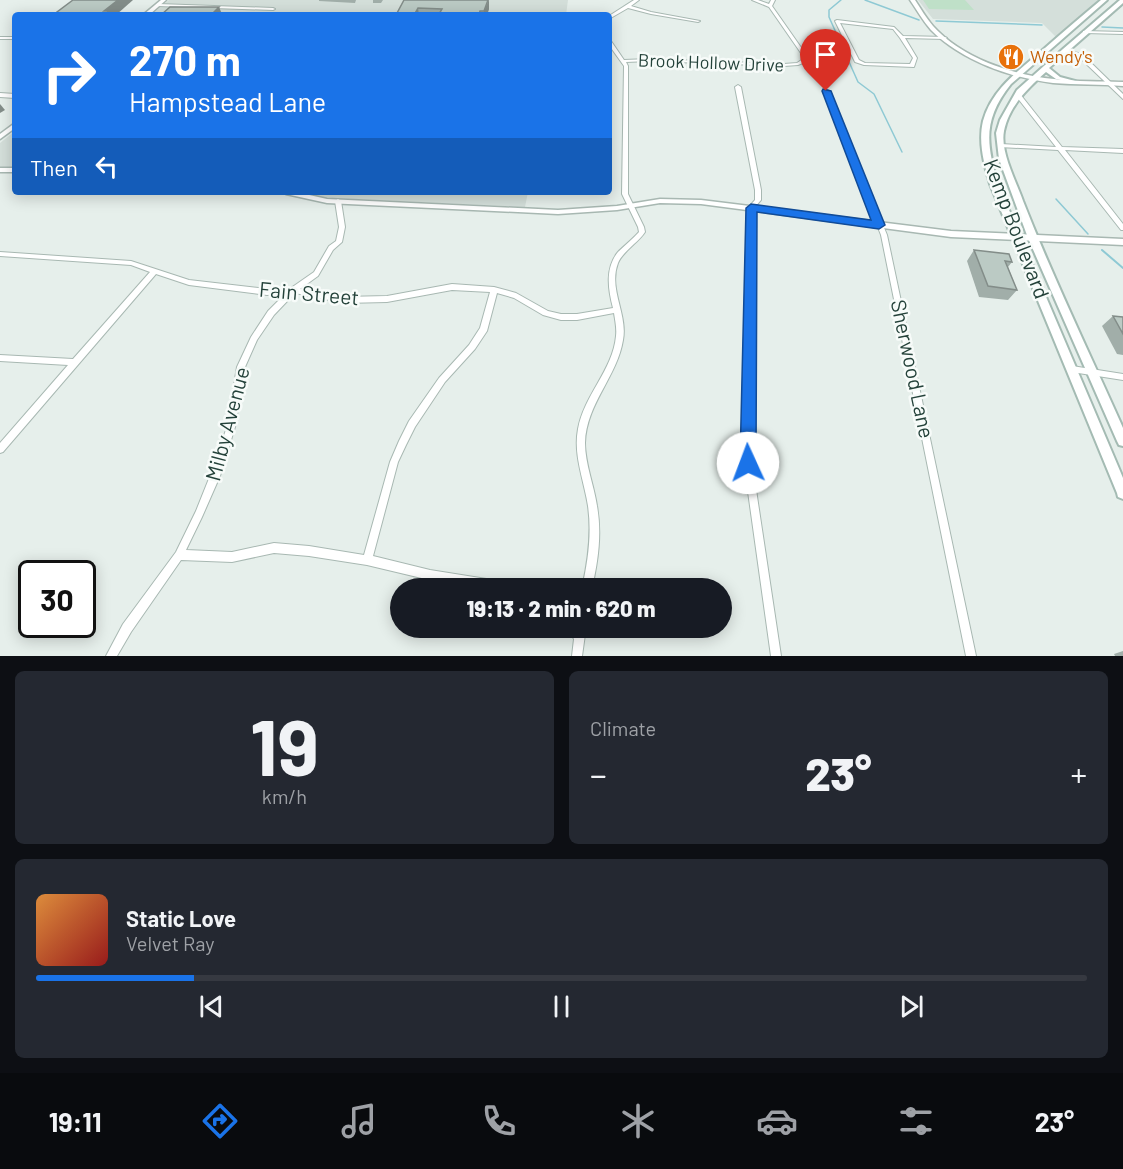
<!DOCTYPE html>
<html lang="en">
<head>
<meta charset="utf-8">
<style>
  body { margin:0; font-family:Barlow,sans-serif; background:#242831; color:#f1f3f6; height:100vh; display:flex; flex-direction:column; font-size:22px; white-space:nowrap }
  * { box-sizing:border-box; margin:0 }
  p { font-size:20px; color:#9ea1a6 }
  .icon { flex:none; width:33px; height:33px; fill:none; stroke:currentColor; stroke-width:2; stroke-linecap:round; stroke-linejoin:round }
  .map { position:relative; height:656px; overflow:hidden }
  .side { display:flex; flex-direction:column; gap:15px; padding:15px; background:#0d0f14; flex:1 }
  .side>* { flex:none }
  .banner { position:absolute; left:12px; top:12px; width:600px; height:183px; border-radius:6px; box-shadow:0 3px 15px #0003; background:#1a73e8; color:#fff; overflow:hidden }
  .speed { position:absolute; left:18px; top:560px; display:flex; gap:12px; font-size:30px; font-weight:700; text-align:center }
  .speed>* { display:grid; place-content:center; width:78px; height:78px; border-radius:50%; background:#171b24; box-shadow:0 3px 15px #0003; line-height:1 }
  .speed .limit { border:3px solid #111; border-radius:9px; background:#fff; color:#111 }
  .pin { position:absolute; display:grid; place-items:center; width:51px; height:51px; color:#fff; margin:-62px -26px; border-radius:50% 50% 50% 0; rotate:-45deg; box-shadow:0 0 6px #0007 }
  .pin .icon { rotate:45deg }
  .me { position:absolute; width:66px; margin:-33px; rotate:358deg; stroke-linejoin:round; filter:drop-shadow(0 0 4px #0008) }
  .turn { display:flex; align-items:center; gap:21px; height:126px; padding:0 18px; font-size:27px }
  .turn .icon { width:78px; height:78px; stroke-width:2.5 }
  .turn b { display:block; font-size:42px; line-height:51px }
  .then { display:flex; align-items:center; height:57px; padding:0 18px; background:#0003; gap:12px; font-size:22px }
  .big { font-size:45px; font-weight:800; line-height:1.1 }
  .side .tile { flex:1; display:flex; flex-direction:column; justify-content:center; gap:9px; min-width:0; padding:0 21px; border-radius:9px; background:#242831 }
  .side .dial { align-items:center; gap:0 }
  .dial b { font-size:78px; line-height:1 }
  .song { display:flex; align-items:center; gap:18px }
  .cover { width:72px; height:72px; border-radius:9px; background:linear-gradient(135deg,hsl(30 70% 55%),hsl(0 70% 35%)) }
  .played { height:6px; border-radius:3px; background:linear-gradient(90deg,#1a73e8 15%,#363941 15%) }
  .keys { display:flex; justify-content:space-around; direction:ltr }
  .heat { display:flex; justify-content:space-between; align-items:center; font-size:33px; direction:ltr }
  .side .tiles { flex:1; display:grid; gap:15px; grid-template-columns:1fr 1fr }
  .tile:last-child { grid-column:span 2 }
  .trip { position:absolute; left:390px; top:578px; width:342px; height:60px; border-radius:30px; background:#171b24; box-shadow:0 3px 15px #0003; font-weight:800; line-height:60px; text-align:center }
  .menu { display:flex; height:96px; justify-content:space-around; align-items:center; background:#090b0e; color:#9ea1a6 }
  .menu .icon { width:42px; height:42px }
  .menu .current { color:#1a73e8 }
  .menu b { font-size:27px; color:#f1f3f6 }
  .map>svg:first-child { display:block }
</style>
</head>
<body>
<div class="map">
<svg width="1123" height="656" viewBox="0 0 1123 656">
  <rect width="100%" height="100%" fill="#e6efeb"/>
  <!-- built -->
  <g fill="#d4dfda">
    <path d="M169 0H568L566 15H151Z"/>
    <path d="M918 0H1098L1056 37 1042 23 933 19Z"/>
    <path d="M15 131V168L0 167V143Z"/>
    <path d="M297 192H528L525 207 311 197Z"/>
  </g>
  <!-- green -->
  <path fill="#bfe0c8" d="M923 0H965L974 10 929 9Z"/>
  <g fill="none" stroke-linecap="round" stroke-linejoin="round">
    <!-- stream-far1 -->
    <g stroke="#8ec9d4" stroke-width="1.5">
      <path d="M841 0 829 10V17L858 82 874 94 902 152"/>
      <path d="M865 0 919 20"/>
      <path d="M936 21 1042 25"/>
      <path d="M1102 27 1123 28"/>
      <path d="M1056 199 1088 234"/>
    </g>
    <!-- stream -->
    <path stroke="#8ec9d4" stroke-width="2" d="M1102 250 1123 268"/>
    <!-- minor casing -->
    <g stroke="#a8b8b2" stroke-width="2">
      <g id="minor">
        <path d="M634 0H639L631 6 651 12 700 21 698 22 651 14 628 8 609 19V16Z"/>
        <path d="M752 0H758L769 4 771 0H775L772 6 807 56 808 61 798 65 784 66 649 61 626 62 628 66V194L644 227 645 232C638 243 623 251 618 263 608 289 628 314 623 340 617 377 586 404 585 443 585 464 594 485 597 506 602 534 598 561 592 588H582C588 561 592 534 588 506 584 480 573 455 578 429 584 395 613 370 616 336 617 328 615 320 614 313L577 320H561L543 315 514 298 497 293 487 331 475 349 445 382 415 427 406 445 398 462 373 556 430 570 511 583 515 584 516 588H479L430 580 367 565 309 556 274 553 232 562 181 560 131 632 117 656H106L123 624 176 552 196 511 210 476 227 427 237 367 251 337 268 311 286 293 267 295 189 285 156 274 3 452 0 453V443L68 365 0 361V355L73 359 150 272 131 265 0 256V252L131 261 189 280 267 289 291 288 314 272 329 246 336 241 339 227 335 201 338 199 341 201 345 227 342 242 333 250 318 276 300 289 344 297 387 296 452 284 494 287 516 293 548 311 561 314H577L613 308C608 289 605 268 618 252 625 245 633 239 639 232L638 227 622 194 624 66 609 45V41H611L624 60 649 59 784 64 797 63 803 59V56L769 7ZM452 290 490 292 480 328 469 345 439 378 409 421 399 441 390 462 364 555 309 546 274 543 232 552 186 550 202 517 220 476 235 427 245 367 257 340 274 315 295 293 344 303 387 302Z"/>
        <path d="M158 4 273 8 275 9 273 10 157 6V4Z"/>
        <path d="M837 20 894 27 903 36 945 37 947 38 945 39 905 38 917 58 914 67 864 65 855 62 835 21ZM840 23 893 29 900 38 913 58 910 64 865 63 859 60Z"/>
        <path d="M1083 31 1123 32V34L1085 33H1083Z"/>
        <rect x="0" y="37" width="15" height="2"/>
        <path d="M1063 49H1067L1083 55 1123 94V99L1079 57 1063 51Z"/>
        <path d="M738 85 741 87 761 190V200L754 208 753 225 755 273 752 328V463L781 656H771L744 463V328L749 273 747 225 748 208 755 200V190L735 87Z"/>
        <path d="M826 89 829 91 887 235 976 656H966L881 235 823 91Z"/>
        <path d="M0 93 15 94V98L0 97Z"/>
        <path d="M1016 94H1020L1062 147 1123 149V153L1065 150 1123 224V230H1121L1058 150 999 147 998 146 1001 144 1056 147 1016 96Z"/>
        <path d="M1072 366 1123 374V380L1072 372 1069 371 1068 369 1069 367Z"/>
        <path d="M566 627H586L582 656H572L574 639Z"/>
      </g>
    </g>
    <!-- tertiary casing -->
    <g stroke="#a8b8b2" stroke-width="3">
      <g id="tertiary">
        <path d="M161 0H166L149 15H143Z"/>
        <path d="M910 0H915C921 9 926 18 933 26 962 58 1012 75 1054 79 1077 82 1100 81 1123 82V86C1100 84 1076 85 1053 83 1011 78 962 61 931 30 923 21 917 10 910 0Z"/>
        <path d="M15 123V128L0 139V134Z"/>
        <rect x="0" y="168" width="15" height="4"/>
        <path d="M282 192H296L327 199 558 210 617 206 660 199 701 200 951 231 1123 239V245L951 237 701 204 660 203 617 210 558 214 327 203 286 194Z"/>
      </g>
    </g>
    <!-- secondary casing -->
    <g stroke="#a4bbb3" stroke-width="4">
      <g id="secondary">
        <path d="M1101 0H1107L1011 84C983 119 986 143 998 184L1123 478V499L1118 497 1117 493 990 184C984 164 978 142 983 121 992 88 1021 69 1045 48 1063 32 1082 16 1101 0Z"/>
        <path d="M1120 0H1123V3L1049 68 1060 77 1075 81V83L1056 79 1046 72C1028 88 1009 106 1004 131 1000 152 1016 181 1023 201 1053 278 1089 352 1123 428V446L1119 445 1117 441 1028 238 999 159 996 133 1000 120 1017 90 1063 49Z"/>
      </g>
    </g>
    <!-- minor -->
    <use href="#minor" fill="#fff" fill-rule="evenodd"/>
    <!-- tertiary -->
    <use href="#tertiary" fill="#fff" fill-rule="evenodd"/>
    <!-- secondary -->
    <use href="#secondary" fill="#fff" fill-rule="evenodd"/>
  </g>
  <!-- wall -->
  <g fill="#a1aea9">
    <path d="M319 0H356L355 3 319 1Z"/>
    <path d="M373 0H383L381 3H373Z"/>
    <path d="M404 0H489V9L487 15H396Z"/>
    <path d="M974 250 1012 262 1008 267 1017 290 1008 300 979 297 967 261Z"/>
    <path d="M1113 316 1123 317V355L1117 354 1102 326Z"/>
    <path d="M1123 651V656H1115L1114 654Z"/>
  </g>
  <!-- shaded-wall -->
  <g fill="#838d89">
    <path d="M118 0H133L116 15H104V11Z"/>
    <path d="M489 0V9L487 15H484V11Z"/>
    <path d="M219 7 222 14 221 15H211Z"/>
    <path d="M418 8 419 15H414Z"/>
    <path d="M0 104 5 110 0 113Z"/>
  </g>
  <!-- building -->
  <g fill="#bbcac4" stroke="#838d89" stroke-width="1.5">
    <path d="M73 0H118L104 11H109L104 15H53Z"/>
    <path d="M404 0H488L484 11H480L479 15 439 14 442 9 418 8 414 15H396Z"/>
    <path d="M170 7H219L211 15H161Z"/>
    <path d="M281 14 309 15H281Z"/>
    <path d="M974 250 1009 254 1012 262 1005 261 1017 290 988 286Z"/>
    <path d="M1113 316 1123 317V334Z"/>
  </g>
  <!-- route -->
  <path fill="#1a73e8" stroke="#114b97" stroke-width="1.5" d="M823 89 831 91 885 225 879 229 757 212 756 463 754 468 748 471 742 468 740 463 746 208 751 204 871 220 822 91Z"/>
  <!-- icons -->
  <defs>
    <g id="restaurant-disc" transform="scale(1.35)"><circle r="9.5" fill="#e8710a" stroke="#f7fbf9"/><path d="M-5-6h1v4h1v-4h1v4h1v-4h1v5L-1.5 .5V6h-2V.5L-5-1ZM5-6V6H3V1.5H1.5Q1.5-4 5-6Z" fill="#fff"/></g>
  </defs>
  <g fill-rule="evenodd">
    <use href="#restaurant-disc" x="1011" y="57"/>
  </g>
  <g text-anchor="middle" stroke-width="5" stroke-linejoin="round" paint-order="stroke">
    <!-- far-food labels -->
    <g font-size="18" fill="#c56008" stroke="#f7fbf9" text-anchor="start">
      <text x="1030" y="63">Wendy's</text>
    </g>
    <!-- far-street labels -->
    <g font-size="18" fill="#24423a" stroke="#f7fbf9">
      <text transform="translate(711 63) rotate(2)" y="6">Brook Hollow Drive</text>
    </g>
    <!-- street labels -->
    <g font-size="21" fill="#24423a" stroke="#f7fbf9">
      <text transform="translate(1016 229) rotate(69)" y="7">Kemp Boulevard</text>
      <text transform="translate(309 294) rotate(5)" y="7">Fain Street</text>
      <text transform="translate(912 369) rotate(78)" y="7">Sherwood Lane</text>
      <text transform="translate(228 424) rotate(-75)" y="7">Milby Avenue</text>
    </g>
  </g>
</svg>
<div class="speed"><div class="limit">30</div></div>
<div class="pin" style="left:826px;top:91px;background:#d93025"><svg class="icon" aria-label="arrive" viewBox="0 0 24 24"><path d="M6 21V4h12l-3 4 3 4H6"/></svg></div>
<svg class="me" style="left:748px;top:463px" viewBox="-20 -20 40 40"><circle r="19" fill="#fff"/><path d="M0-13L10 11 0 6-10 11z" fill="#1a73e8"/></svg>
<div class="trip">19:13 · 2 min · 620 m</div>
<div class="banner">
<div class="turn"><svg class="icon" aria-label="right" viewBox="0 0 24 24"><path d="M7 20v-9h11M14 6l5 5-5 5"/></svg><div><b>270 m</b>Hampstead Lane</div></div>
<div class="then">Then<svg class="icon" aria-label="left" viewBox="0 0 24 24"><path d="M17 20v-9H6M10 6l-5 5 5 5"/></svg></div>
</div>
</div>
<section class="side">
<div class="tiles">
<div class="tile dial"><b>19</b><p>km/h</p></div>
<div class="tile"><p>Climate</p>
<div class="heat"><a>−</a><b class="big">23°</b><a>+</a></div>
</div>
<div class="tile">
<div class="song"><i class="cover"></i><div><b>Static Love</b><p>Velvet Ray</p></div></div>
<div class="played"></div>
<div class="keys"><svg class="icon" aria-label="previous" viewBox="0 0 24 24"><path d="M18 5L8 12l10 7zM5 5v14"/></svg><svg class="icon" aria-label="pause" viewBox="0 0 24 24"><path d="M8 5v14M16 5v14"/></svg><svg class="icon" aria-label="next" viewBox="0 0 24 24"><path d="M6 5l10 7-10 7zM19 5v14"/></svg></div>
</div>
</div>
</section>
<nav class="menu">
<b>19:11</b>
<svg class="icon current" aria-label="directions" viewBox="0 0 24 24"><path d="M12 3l9 9-9 9-9-9zM9 14v-3h6M13 9l2 2-2 2"/></svg>
<svg class="icon" aria-label="music" viewBox="0 0 24 24"><path d="M9 18V5l10-2v13"/><circle cx="6" cy="18" r="3"/><circle cx="16" cy="16" r="3"/></svg>
<svg class="icon" aria-label="phone" viewBox="0 0 24 24"><path d="M5 4h4l2 5-3 2q2 4 5 5l2-3 5 2v4C11 20 4 13 5 4z"/></svg>
<svg class="icon" aria-label="climate" viewBox="0 0 24 24"><path d="M12 3v18M4 7l16 10M4 17L20 7"/></svg>
<svg class="icon" aria-label="car" viewBox="0 0 24 24"><path d="M5 17H2v-5l4-1 3-4h7l3 4 3 1v5h-3M9 17h6M6 11h13"/><circle cx="7" cy="17" r="2"/><circle cx="17" cy="17" r="2"/></svg>
<svg class="icon" aria-label="filters" viewBox="0 0 24 24"><path d="M4 7h16M4 17h16"/><circle cx="9" cy="7" r="2"/><circle cx="15" cy="17" r="2"/></svg>
<b>23°</b>
</nav>
</body>
</html>
